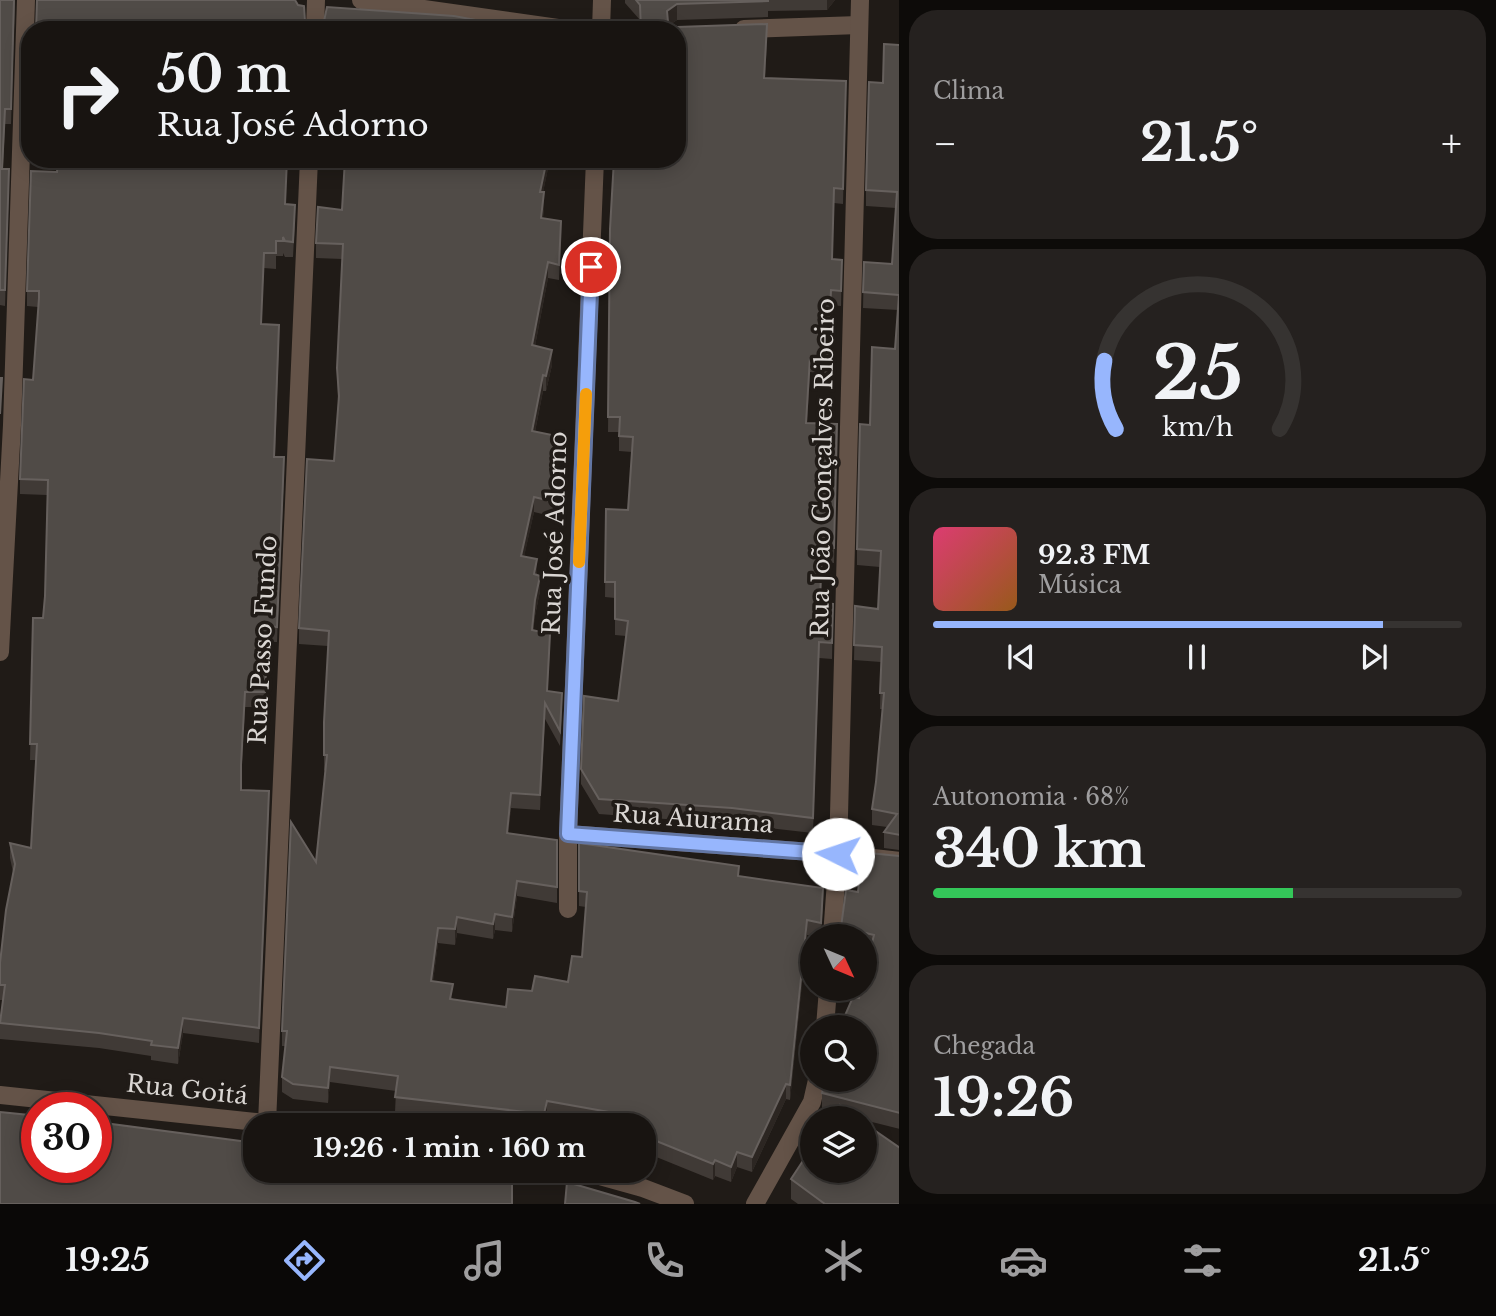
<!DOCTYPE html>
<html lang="pt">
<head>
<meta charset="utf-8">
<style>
  body { margin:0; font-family:"Libre Baskerville",serif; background:#25211f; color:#f1f3f6; height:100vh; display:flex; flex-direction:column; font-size:26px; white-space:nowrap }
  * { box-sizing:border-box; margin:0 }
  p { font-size:23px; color:#9f9e9f }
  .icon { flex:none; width:38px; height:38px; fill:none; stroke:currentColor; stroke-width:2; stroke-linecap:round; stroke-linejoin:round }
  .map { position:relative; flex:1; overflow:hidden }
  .panel { display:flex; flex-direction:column; gap:10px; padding:10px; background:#0d0b09; width:597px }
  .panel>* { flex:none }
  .banner { position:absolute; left:21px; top:21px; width:665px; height:147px; border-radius:28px; box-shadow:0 4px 18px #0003,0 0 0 2px #363331; background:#181411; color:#f1f3f6; overflow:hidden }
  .needle { width:46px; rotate:134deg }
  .fabs { position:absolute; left:800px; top:924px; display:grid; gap:14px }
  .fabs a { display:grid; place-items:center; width:77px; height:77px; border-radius:50%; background:#181411; box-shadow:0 4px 18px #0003,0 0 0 2px #363331; font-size:35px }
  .speed { position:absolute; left:21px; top:1092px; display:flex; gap:14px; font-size:35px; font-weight:700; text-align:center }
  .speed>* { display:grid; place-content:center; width:91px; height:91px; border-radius:50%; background:#181411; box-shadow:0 4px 18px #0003,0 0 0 2px #363331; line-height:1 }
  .speed .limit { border:10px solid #d22; background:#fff; color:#111 }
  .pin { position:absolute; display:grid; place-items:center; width:60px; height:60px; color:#fff; margin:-30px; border:4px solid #fff; border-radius:50%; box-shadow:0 2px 7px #0007 }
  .me { position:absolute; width:77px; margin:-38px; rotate:274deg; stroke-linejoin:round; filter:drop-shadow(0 0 5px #0008) }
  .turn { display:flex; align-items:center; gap:24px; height:147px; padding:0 21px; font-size:32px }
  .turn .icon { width:91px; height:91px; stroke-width:2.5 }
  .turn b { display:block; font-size:49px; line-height:60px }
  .big { font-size:52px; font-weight:700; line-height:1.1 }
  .panel .tile { flex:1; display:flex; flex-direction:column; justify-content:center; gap:10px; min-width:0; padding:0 24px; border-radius:28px; background:#25211f }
  .panel .dial { align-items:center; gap:0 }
  .dial svg { height:182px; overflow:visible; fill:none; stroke:#363331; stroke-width:7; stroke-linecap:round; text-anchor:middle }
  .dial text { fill:#f1f3f6; stroke:none }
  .song { display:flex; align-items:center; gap:21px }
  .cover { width:84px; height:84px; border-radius:10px; background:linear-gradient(135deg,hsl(340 70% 55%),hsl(30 70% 35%)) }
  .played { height:7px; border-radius:4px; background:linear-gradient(90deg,#97b6fd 85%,#363331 85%) }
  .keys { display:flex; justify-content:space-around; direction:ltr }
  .heat { display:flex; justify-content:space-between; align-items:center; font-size:38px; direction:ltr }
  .charge { height:10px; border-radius:5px; background:linear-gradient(90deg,#34c759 68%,#363331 0) }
  .trip { position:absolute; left:243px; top:1113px; width:413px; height:70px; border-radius:28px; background:#181411; box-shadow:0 4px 18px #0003,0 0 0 2px #363331; font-weight:700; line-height:70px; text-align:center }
  .tab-bar { display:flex; height:112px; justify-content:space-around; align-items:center; background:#0a0807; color:#9f9e9f }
  .tab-bar .icon { width:49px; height:49px }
  .tab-bar .current { color:#97b6fd }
  .tab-bar b { font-size:32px; color:#f1f3f6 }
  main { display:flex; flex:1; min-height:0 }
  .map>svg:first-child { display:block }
</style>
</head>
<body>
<main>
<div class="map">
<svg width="900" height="1204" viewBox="0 0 900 1204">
  <rect width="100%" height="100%" fill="#201b17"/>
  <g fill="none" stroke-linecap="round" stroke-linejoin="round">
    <!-- minor -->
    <g stroke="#645348" stroke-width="18">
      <path d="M361 0 572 30"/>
      <path d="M744 29 859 25"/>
      <path d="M315 30 316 0"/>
      <path d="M601 30 602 0"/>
      <path d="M0 652 12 425 26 0"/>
      <path d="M568 834 838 854 900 861"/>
      <path d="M568 909V834L595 159"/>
      <path d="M832 936 838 854 860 0"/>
      <path d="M825 1027 828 989"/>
      <path d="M0 1095 285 1125"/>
      <path d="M267 1123 309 159"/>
      <path d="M582 1171 643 1188 685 1204"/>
      <path d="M755 1204 812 1102 817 1080"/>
    </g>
  </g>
  <!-- wall -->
  <g fill="#403a36">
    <path d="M0 0H15L11 124H5L3 169 9 185 5 306 0 305Z"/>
    <path d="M625 0H835L827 10 768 11V17L677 20 671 24 677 27 767 39 765 78 846 81 843 204 834 203 832 259 842 260 841 306 831 305 828 374 810 372 807 423 837 440 834 563 822 562 820 603 833 604 832 659 819 658 813 833 732 824 599 814 581 784V769L618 701 626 636 615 635V598L605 597 606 509 628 510 632 452 619 451V432H608L610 229 677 159 640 20 625 3Z"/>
    <path d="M900 45V850L884 848V832L887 827 872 825V809L876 782 883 709H880L881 662 854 660 855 606 878 609 880 567 857 565V549L870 425 895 349 898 310 863 308 864 262 892 264 896 208 866 206V190L883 83Z"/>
    <path d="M58 159H287L285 204 295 220 293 257H285L283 253V256H276V269L264 268 261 324 279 340 275 457 284 473 277 642H269L265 707H245L241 780V790L269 806 259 1043 183 1033 178 1064 151 1060V1056L99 1048 0 1039V1021L3 1000H0V963L13 872 10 858V843L31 848 36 760H30L33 618H43L45 596 47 495 20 494V479L33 380 38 307 27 306V291L57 172Z"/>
    <path d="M345 159H550L543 192 544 208 543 218 561 236 559 280 548 278 535 346 552 365 546 391H543L535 432 557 436 555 517 534 512 524 556 537 575 540 591 535 616 533 631 550 649 547 691 562 708 560 746 545 719 540 810 511 808 508 833 557 840V903L517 896 512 932 495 930 493 939 457 933 455 945 438 943 433 981 453 999 506 1007 532 991 568 982 582 957 586 907 579 906V843L739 876 823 903 821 936 807 935 790 1100 786 1099 752 1172 737 1167 731 1182 715 1176 713 1180 644 1152V1125H596L547 1117 545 1125H509L395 1112 396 1091 330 1082 328 1103 293 1099 282 1092V1077L286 1046H282V1031L316 862 325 771 324 770V722L328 646 299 644V628L334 461 338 403 337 368 342 259 316 258V243L342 210Z"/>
    <path d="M900 856V1129L864 1120V1118H860L822 1108V1093L859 998 870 950 864 949V936H841V927L858 892Z"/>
    <path d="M791 1179 900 1204H798L791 1199Z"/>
  </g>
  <!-- shaded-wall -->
  <g fill="#2c2622">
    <path d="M827 0H835L827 10Z"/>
    <path d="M677 4V20L667 26V11Z"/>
    <path d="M767 24V39L764 94V78Z"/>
    <path d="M547 159H550L540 207V192Z"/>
    <path d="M544 192V208L541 233V218Z"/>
    <path d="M548 262V278L532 361V345Z"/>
    <path d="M552 350V365L546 391V376Z"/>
    <path d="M810 357V372L806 439V423Z"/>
    <path d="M543 375V391L532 446V431Z"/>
    <path d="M284 457V473L277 642V627Z"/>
    <path d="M534 497V512L521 571V556Z"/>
    <path d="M537 559V575L534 590V574Z"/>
    <path d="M540 576V591L535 616 532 646V630L535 600Z"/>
    <path d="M269 626V642L265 707V692Z"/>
    <path d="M550 634V649L547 706V691Z"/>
    <path d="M245 692V707L241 780V765Z"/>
    <path d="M545 703V719L540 810V795Z"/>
    <path d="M269 791V806L259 1043V1028Z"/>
    <path d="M511 793V808L507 848V833Z"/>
    <path d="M517 881V896L512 932V917Z"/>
    <path d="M495 914V930L493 939V924Z"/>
    <path d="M457 917V933L455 945V929Z"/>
    <path d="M807 920V935L790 1100V1085Z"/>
    <path d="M438 928V943L431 996V981Z"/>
    <path d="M183 1018V1033L178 1064V1048Z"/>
    <path d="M330 1067V1082L328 1103V1088Z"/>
    <path d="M786 1084V1099L752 1172V1157Z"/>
    <path d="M547 1101V1117L544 1125V1114Z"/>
    <path d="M737 1152V1167L731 1182V1167Z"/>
    <path d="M715 1160V1176L713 1180V1164Z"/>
  </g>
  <!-- building -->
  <g fill="#504b47" stroke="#66605d" stroke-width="2">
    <path d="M0 0H14L11 109H5L2 169H9L5 290H0Z"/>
    <path d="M37 0H295L298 5 304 6 305 21 314 26 324 21 327 7 454 16 530 30H36Z"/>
    <path d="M636 0H768V1L677 4 667 11 668 22 677 27 767 24 764 78 846 81 843 189 834 188 832 259 842 260 841 291 831 290 828 358 810 357 806 423 837 424 834 548 822 547 820 603 833 604 832 643 819 642 813 818 732 808 599 799 581 769 584 696 618 701 628 621 615 619V582H605L606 509 628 510 633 437 619 436 620 417H608L610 229 614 159H677V30H641L640 5Z"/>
    <path d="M884 44 900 45V835L884 832 897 814 872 809 876 782 884 693H880L882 647 854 645 855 606 878 609 881 551 857 549 860 424 870 425 872 347 895 349 899 295 863 292 864 262 892 264 897 192 866 190 869 82 883 83Z"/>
    <path d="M58 159H287L285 204 295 205 293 242 285 241 283 237V241H276V253H264L261 324 279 325 274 457H284L277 627 269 626 265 692H245L241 765V790L269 791 259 1028 183 1018 178 1048 151 1045 152 1041 99 1033 0 1023 5 985H0V963L6 910 15 864 10 843 31 848 37 744H30L33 618H43L45 596 48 480 20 479 24 379 33 380 39 298V291H27L31 171 57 172Z"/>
    <path d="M345 159H547L540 192H544L541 218 561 221 559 265 548 262 532 345 552 350 546 376 543 375 532 431 557 436 555 502 534 497 521 556 537 559 534 574 540 576 535 600 532 630 550 634 547 691 562 693 560 731 545 703 540 795 511 793 507 833 557 840V887L517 881 512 917 495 914 493 924 457 917 455 929 438 928 431 981 453 984 450 999 506 1007 508 989 532 991 535 976 568 982 572 956 582 957 587 892 579 891V843L739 866 738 876 823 888 821 923 807 920 790 1085 786 1084 752 1157 737 1152 731 1167 715 1160 713 1164 644 1136V1125H634L637 1117 547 1101 544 1114 395 1097 398 1076 330 1067 328 1088 293 1084 282 1077 287 1031H282L291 822 316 862 327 755H324V722L329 631 299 628 307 459 334 461 339 396 337 368 343 244 316 243 318 207 342 210Z"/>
    <path d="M0 378H2L0 414Z"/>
    <path d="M869 853 900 856V1113L822 1093 825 1080H864V1027H840L853 997 859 998 861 989H864V974L874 935 841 927 846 890 858 892 861 864Z"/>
    <path d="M840 1105 858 1118H831Z"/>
    <path d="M0 1112 29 1115 37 1146V1167H96V1122L256 1143V1171H465L512 1177V1204H0Z"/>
    <path d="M864 1123 900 1148V1204H825L791 1179 812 1147V1171H864Z"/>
    <path d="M567 1182 635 1202 640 1204H565Z"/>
  </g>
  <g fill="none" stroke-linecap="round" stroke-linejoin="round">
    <!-- route casing -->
    <g stroke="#6276a4" stroke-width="18">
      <path id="route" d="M591 267 568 834 838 854"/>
    </g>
    <!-- route -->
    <use href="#route" stroke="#97b6fd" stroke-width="12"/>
    <!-- slow -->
    <path stroke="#f59e0b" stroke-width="12" d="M579 562 586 394"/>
  </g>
  <g text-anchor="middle" stroke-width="7" stroke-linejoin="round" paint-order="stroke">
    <!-- street labels -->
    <g font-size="24" fill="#dad6d3" stroke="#201b17">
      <text transform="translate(823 468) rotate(-89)" y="8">Rua João Gonçalves Ribeiro</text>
      <text transform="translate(555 533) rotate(-88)" y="8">Rua José Adorno</text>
      <text transform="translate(263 640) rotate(-87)" y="8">Rua Passo Fundo</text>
      <text transform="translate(693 819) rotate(4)" y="8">Rua Aiurama</text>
      <text transform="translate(187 1090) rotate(6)" y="8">Rua Goitá</text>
    </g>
  </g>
</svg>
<div class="fabs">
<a><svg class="needle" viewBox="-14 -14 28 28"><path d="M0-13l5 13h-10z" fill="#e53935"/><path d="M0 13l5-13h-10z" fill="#9f9e9f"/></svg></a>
<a><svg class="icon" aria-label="search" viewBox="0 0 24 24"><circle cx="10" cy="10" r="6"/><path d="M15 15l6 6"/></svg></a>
<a><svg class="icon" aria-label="layers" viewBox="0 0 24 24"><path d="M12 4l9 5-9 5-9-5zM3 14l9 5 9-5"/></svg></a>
</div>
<div class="speed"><div class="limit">30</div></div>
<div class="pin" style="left:591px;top:267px;background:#d93025"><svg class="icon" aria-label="arrive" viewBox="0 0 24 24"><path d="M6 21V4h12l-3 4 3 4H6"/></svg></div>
<svg class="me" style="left:838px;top:854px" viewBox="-20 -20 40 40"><circle r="19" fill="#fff"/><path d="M0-13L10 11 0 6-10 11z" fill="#97b6fd"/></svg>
<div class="trip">19:26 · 1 min · 160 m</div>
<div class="banner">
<div class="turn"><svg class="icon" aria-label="right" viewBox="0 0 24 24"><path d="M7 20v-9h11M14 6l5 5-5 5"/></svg><div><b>50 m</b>Rua José Adorno</div></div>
</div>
</div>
<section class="panel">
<div class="tile"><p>Clima</p>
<div class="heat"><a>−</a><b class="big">21.5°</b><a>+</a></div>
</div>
<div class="tile dial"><svg viewBox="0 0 100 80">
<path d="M14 69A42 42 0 1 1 86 69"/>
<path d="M14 69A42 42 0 0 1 9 39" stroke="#97b6fd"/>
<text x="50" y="56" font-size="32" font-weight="700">25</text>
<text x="50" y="72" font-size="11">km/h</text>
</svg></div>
<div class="tile">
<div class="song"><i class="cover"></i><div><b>92.3 FM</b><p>Música</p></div></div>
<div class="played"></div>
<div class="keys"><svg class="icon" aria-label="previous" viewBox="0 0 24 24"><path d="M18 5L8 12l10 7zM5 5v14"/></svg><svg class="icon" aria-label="pause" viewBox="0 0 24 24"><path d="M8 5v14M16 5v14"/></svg><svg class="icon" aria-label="next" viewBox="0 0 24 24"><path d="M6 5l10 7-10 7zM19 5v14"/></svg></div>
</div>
<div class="tile"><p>Autonomia · 68%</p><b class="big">340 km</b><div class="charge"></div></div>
<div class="tile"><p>Chegada</p><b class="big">19:26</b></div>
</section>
</main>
<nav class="tab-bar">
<b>19:25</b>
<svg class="icon current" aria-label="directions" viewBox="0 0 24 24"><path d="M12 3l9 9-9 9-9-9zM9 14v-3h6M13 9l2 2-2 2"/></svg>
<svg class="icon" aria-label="music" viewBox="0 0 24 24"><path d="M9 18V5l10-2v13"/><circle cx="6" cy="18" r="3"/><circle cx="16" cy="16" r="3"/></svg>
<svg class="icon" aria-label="phone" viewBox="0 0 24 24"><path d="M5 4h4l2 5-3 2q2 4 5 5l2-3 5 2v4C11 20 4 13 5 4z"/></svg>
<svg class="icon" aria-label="climate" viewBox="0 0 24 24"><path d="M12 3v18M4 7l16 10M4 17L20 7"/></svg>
<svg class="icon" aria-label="car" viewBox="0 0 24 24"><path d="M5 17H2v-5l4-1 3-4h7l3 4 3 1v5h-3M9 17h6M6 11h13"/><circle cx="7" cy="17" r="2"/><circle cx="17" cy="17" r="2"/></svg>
<svg class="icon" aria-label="filters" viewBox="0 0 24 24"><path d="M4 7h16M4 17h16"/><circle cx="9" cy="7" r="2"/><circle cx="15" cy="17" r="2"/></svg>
<b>21.5°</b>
</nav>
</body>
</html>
